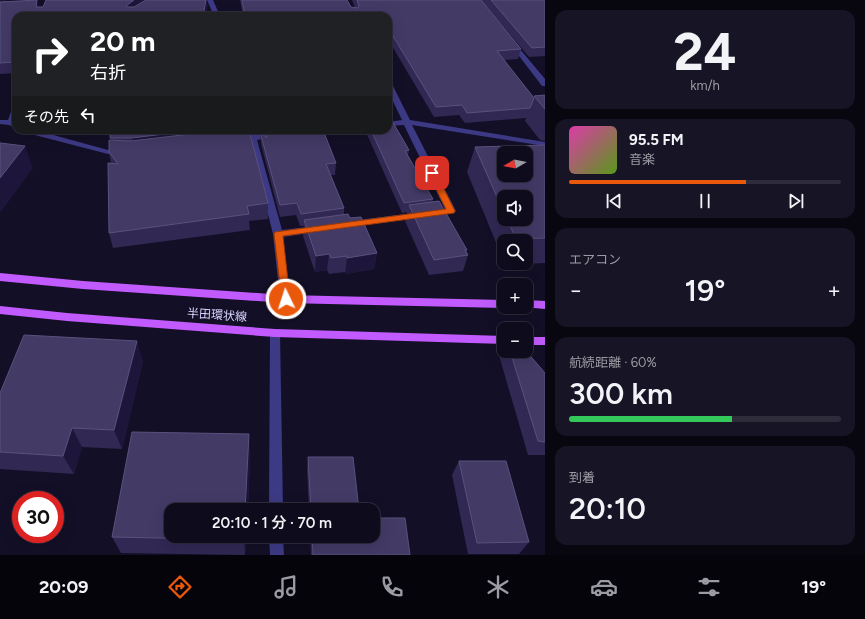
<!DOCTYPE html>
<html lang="ja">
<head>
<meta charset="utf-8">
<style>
  body { margin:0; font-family:Figtree,"Noto Sans JP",sans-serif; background:#171425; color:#f1f3f6; height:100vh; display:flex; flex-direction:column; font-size:15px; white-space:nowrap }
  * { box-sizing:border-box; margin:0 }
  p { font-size:13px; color:#9b9ba3 }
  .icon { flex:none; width:22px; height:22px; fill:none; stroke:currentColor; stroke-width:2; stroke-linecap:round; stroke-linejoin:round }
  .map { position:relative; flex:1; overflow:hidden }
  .drawer { display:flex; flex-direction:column; gap:10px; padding:10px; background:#08060f; width:320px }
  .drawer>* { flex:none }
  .hud { position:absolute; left:12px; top:12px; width:380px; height:122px; border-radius:12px; box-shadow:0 4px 16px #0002,0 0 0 1px #2e2b3b; background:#202124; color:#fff; overflow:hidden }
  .needle { width:26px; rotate:260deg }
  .fabs { position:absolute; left:497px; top:146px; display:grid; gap:8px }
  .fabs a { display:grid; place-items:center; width:36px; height:36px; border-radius:8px; background:#0e0b1c; box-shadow:0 4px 16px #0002,0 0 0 1px #2e2b3b; font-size:20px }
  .speed { position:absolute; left:12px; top:491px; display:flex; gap:8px; font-size:20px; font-weight:700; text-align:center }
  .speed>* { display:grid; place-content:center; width:52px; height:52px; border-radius:50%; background:#0e0b1c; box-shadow:0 4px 16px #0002,0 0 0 1px #2e2b3b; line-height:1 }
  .speed .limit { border:6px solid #d22; background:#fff; color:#111 }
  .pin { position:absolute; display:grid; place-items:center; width:34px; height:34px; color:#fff; margin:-17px; border-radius:8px; box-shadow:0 2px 6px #0006 }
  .me { position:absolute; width:44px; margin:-22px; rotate:356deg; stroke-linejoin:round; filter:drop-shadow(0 0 3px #0008) }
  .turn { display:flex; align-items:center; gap:14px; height:84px; padding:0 12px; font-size:18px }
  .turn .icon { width:52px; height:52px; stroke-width:2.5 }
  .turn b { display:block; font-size:28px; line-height:34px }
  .then { display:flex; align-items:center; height:38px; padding:0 12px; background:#0003; gap:8px; font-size:15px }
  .big { font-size:30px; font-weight:600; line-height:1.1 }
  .drawer .widget { flex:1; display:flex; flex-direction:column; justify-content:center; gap:6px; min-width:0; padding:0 14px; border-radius:12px; background:#171425 }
  .drawer .dial { align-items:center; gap:0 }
  .dial b { font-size:52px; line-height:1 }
  .song { display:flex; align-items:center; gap:12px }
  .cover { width:48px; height:48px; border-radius:6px; background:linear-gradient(135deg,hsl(320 70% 55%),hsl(90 70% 35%)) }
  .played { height:4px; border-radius:2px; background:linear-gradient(90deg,#ea580c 65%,#2e2b3b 65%) }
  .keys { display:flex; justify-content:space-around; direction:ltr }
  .heat { display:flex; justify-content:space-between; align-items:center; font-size:22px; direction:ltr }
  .charge { height:6px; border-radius:3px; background:linear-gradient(90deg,#34c759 60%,#2e2b3b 0) }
  .trip { position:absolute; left:164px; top:503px; width:216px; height:40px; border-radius:12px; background:#0e0b1c; box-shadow:0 4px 16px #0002,0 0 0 1px #2e2b3b; font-weight:600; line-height:40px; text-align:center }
  .dock { display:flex; height:64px; justify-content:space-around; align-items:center; background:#06040b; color:#9b9ba3 }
  .dock .icon { width:28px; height:28px }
  .dock .on { color:#ea580c }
  .dock b { font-size:18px; color:#f1f3f6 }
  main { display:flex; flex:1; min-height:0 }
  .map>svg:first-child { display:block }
</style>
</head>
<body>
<main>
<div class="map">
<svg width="545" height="555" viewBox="0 0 545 555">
  <rect width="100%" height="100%" fill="#130f26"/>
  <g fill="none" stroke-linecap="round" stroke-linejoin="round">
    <!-- minor -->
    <g fill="#3d3a85" fill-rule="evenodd">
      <path d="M207 0H213L220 16H214Z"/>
      <path d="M510 42H514L545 79V86H542L510 44Z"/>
      <path d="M388 82 392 84 410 120 545 142V146L412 125 456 211 454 213 351 227 348 226 346 224 348 222 351 221 445 209 404 125 388 126V122L402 120 388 91Z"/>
      <path d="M13 106H16V128L9 125 0 124V120H8Z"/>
      <path d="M22 130H35L108 150 124 151 125 153 121 155 108 154 23 132Z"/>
      <path d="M247 130H255L256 135 274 133 278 135 274 137 257 140 282 230 316 226 321 229 316 232 283 237 290 299 289 302H281L280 299 273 234 250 141 238 142 234 140 235 138 249 136Z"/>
      <path d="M307 130H332L328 132 310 134H307Z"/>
      <path d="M275 329 279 330 280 333 283 510H269L270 333 271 330Z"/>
      <path d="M269 536H283L284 555H270Z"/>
    </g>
    <!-- major -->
    <g fill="#c25bff" fill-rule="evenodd">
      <path d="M0 273 83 281 285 295 504 300V307H507L504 308 285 303 83 289 0 281Z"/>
      <path d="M526 300 545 301V309L523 307H526Z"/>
      <path d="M0 306 67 313 275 329 504 336V344L275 337 67 321 0 314Z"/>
      <rect x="526" y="337" width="19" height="8"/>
    </g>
  </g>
  <!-- wall -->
  <g fill="#312854" fill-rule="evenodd">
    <path d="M0 0H6V2L43 7 208 6 16 16V73L0 74Z"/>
    <path d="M240 0H347L351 7 355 8 352 0H481L521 49 518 59 504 60 534 98V96L545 95V141L540 140 525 121 526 118 465 123 459 115 434 117 392 46H388V16H243Z"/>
    <path d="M481 0H545V56L529 57Z"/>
    <path d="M249 130 268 203V219L249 221 250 230 113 248 109 233 111 163 109 152 111 140 110 138Z"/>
    <path d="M262 130H323L336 163 335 175H331L344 208V214L350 218 377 253 374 269 345 274V272L329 274 327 270 315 272 303 236 304 226H300L296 215 280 217 261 144 260 132 265 136V133H263Z"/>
    <path d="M365 130H388L409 150 408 155 433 199 432 202 467 250 466 252 468 255 463 271 429 275 405 221 407 212 402 213Z"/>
    <path d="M545 145V263L505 265 504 263H526V241H504V262L467 172 475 147ZM504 197 526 219H504Z"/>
    <path d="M503 330H504V351H526L545 373V455H528L496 345Z"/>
    <path d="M143 361 122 449 82 447 74 474 0 469V393Z"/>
    <path d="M250 453 248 510H171L246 536 245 555 121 553 112 537Z"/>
    <path d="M308 457 359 510H309L307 470Z"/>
    <path d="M459 461 529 542 519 554H468L452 475Z"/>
    <path d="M310 536H373L410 555H311Z"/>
  </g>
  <!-- shaded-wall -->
  <g fill="#1d163a">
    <path d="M0 0H6L3 12 0 4Z"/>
    <path d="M37 0 40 10 36 7Z"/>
    <path d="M134 0H149L128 16 126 6Z"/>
    <path d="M206 0H207L208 6 206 16H203Z"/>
    <path d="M197 130H247L134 150 132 138Z"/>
    <path d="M25 146 33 168 0 213V178Z"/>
    <path d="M377 253 374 269 345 274 347 258Z"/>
    <path d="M329 254 327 270 315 272 316 256Z"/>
    <path d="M137 341 143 361 122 449 114 430Z"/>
    <path d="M72 428 82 447 74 474 63 456Z"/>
    <path d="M249 434 250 453 248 510H245Z"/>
    <path d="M244 536H246L245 555 244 540Z"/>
  </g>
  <!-- building -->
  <g fill="#433a66" stroke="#5a527e" fill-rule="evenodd">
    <path d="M37 0 36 7H43L46 0H134L126 6 127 7H134L146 0H206L203 16H16V62L0 63V2Z"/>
    <path d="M242 0H347L351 7 358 8 359 6 357 0H481L521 49 497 51 534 98 530 108 467 113 462 105 436 107 393 36 388 37V16H245Z"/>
    <path d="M491 0H545V47L532 48Z"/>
    <path d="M545 95V109L534 96Z"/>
    <path d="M388 114 409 150 405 151 433 199 404 203 371 130H388Z"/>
    <path d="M110 130H197L132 138H110Z"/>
    <path d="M225 130H249L268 203 247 206 249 214 109 233 108 163 118 164 109 152V140L131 141Z"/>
    <path d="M265 130H323L336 163 326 164 344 208 301 214 297 203 280 205 260 132 267 138Z"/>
    <path d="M0 143 25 146 0 178Z"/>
    <path d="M545 145V238L516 239 507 219H526V197H504V213L475 147ZM504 153H526V175H504Z"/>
    <path d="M439 201 467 250H465L468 255 434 260 409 205Z"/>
    <path d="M348 214 350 218 361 217 377 253 347 258V256L331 258 329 254 316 256 304 220Z"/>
    <path d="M24 335 137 341 114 430 72 428 63 456 0 452V393Z"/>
    <path d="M510 351H526L545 373V442L538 441Z"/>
    <path d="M132 432 249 434 245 510H171V536H244V540L112 537Z"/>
    <path d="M308 457H353L359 510H311Z"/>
    <path d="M459 461H506L529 542 477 543Z"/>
    <path d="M373 518H405L410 555H313L312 536H373Z"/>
  </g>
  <!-- route -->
  <path fill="#ea580c" stroke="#983908" d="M432 170 436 173 455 211 454 213 283 236 290 299 289 302H282L274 234 275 232 446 209 428 173Z"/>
  <g text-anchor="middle" stroke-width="4" stroke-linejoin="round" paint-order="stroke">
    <!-- street labels -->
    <g font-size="12" fill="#d9d4ff" stroke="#130f26">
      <text transform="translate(217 315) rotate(4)" y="4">半田環状線</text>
    </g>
  </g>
</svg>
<div class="fabs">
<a><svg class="needle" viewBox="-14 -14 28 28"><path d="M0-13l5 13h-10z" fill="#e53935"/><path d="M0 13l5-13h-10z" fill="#9b9ba3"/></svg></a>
<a><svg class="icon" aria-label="sound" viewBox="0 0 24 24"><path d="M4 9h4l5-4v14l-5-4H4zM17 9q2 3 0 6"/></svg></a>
<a><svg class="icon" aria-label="search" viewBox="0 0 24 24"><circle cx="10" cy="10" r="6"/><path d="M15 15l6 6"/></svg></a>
<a>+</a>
<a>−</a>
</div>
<div class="speed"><div class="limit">30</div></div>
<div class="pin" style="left:432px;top:173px;background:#d93025"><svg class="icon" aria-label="arrive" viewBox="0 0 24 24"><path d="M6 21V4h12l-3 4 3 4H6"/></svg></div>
<svg class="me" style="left:286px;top:299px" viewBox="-20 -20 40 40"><circle r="17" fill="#ea580c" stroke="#fff" stroke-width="3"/><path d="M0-11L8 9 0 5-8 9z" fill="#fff"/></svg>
<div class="trip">20:10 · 1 分 · 70 m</div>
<div class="hud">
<div class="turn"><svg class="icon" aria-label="right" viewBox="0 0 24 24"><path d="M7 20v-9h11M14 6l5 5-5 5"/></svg><div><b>20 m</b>右折</div></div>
<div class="then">その先<svg class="icon" aria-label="left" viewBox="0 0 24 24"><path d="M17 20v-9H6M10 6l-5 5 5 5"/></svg></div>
</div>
</div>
<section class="drawer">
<div class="widget dial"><b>24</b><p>km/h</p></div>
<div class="widget">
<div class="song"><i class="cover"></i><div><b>95.5 FM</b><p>音楽</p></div></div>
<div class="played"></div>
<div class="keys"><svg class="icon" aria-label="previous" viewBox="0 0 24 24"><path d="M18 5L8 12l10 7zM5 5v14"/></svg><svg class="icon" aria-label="pause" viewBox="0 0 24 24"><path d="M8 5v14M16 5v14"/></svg><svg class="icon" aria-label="next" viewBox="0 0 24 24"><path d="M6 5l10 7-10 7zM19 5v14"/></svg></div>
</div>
<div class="widget"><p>エアコン</p>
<div class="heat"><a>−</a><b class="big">19°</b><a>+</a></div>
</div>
<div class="widget"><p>航続距離 · 60%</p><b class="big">300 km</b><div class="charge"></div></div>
<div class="widget"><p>到着</p><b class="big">20:10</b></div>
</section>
</main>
<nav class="dock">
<b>20:09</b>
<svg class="icon on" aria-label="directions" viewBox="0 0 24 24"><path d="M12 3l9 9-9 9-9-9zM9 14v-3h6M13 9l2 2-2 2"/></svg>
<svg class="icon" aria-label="music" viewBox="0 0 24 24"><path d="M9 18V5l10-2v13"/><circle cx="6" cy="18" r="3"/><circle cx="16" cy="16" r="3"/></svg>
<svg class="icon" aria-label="phone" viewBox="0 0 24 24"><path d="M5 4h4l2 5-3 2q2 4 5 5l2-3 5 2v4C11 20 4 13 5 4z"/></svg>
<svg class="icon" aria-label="climate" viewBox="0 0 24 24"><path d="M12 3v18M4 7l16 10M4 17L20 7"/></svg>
<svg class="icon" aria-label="car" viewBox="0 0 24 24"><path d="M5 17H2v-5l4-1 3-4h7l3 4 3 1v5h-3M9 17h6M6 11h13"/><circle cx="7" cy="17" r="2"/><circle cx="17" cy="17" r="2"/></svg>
<svg class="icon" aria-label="filters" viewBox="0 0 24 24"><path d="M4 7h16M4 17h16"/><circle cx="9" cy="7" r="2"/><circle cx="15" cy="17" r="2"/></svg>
<b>19°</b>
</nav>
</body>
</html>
